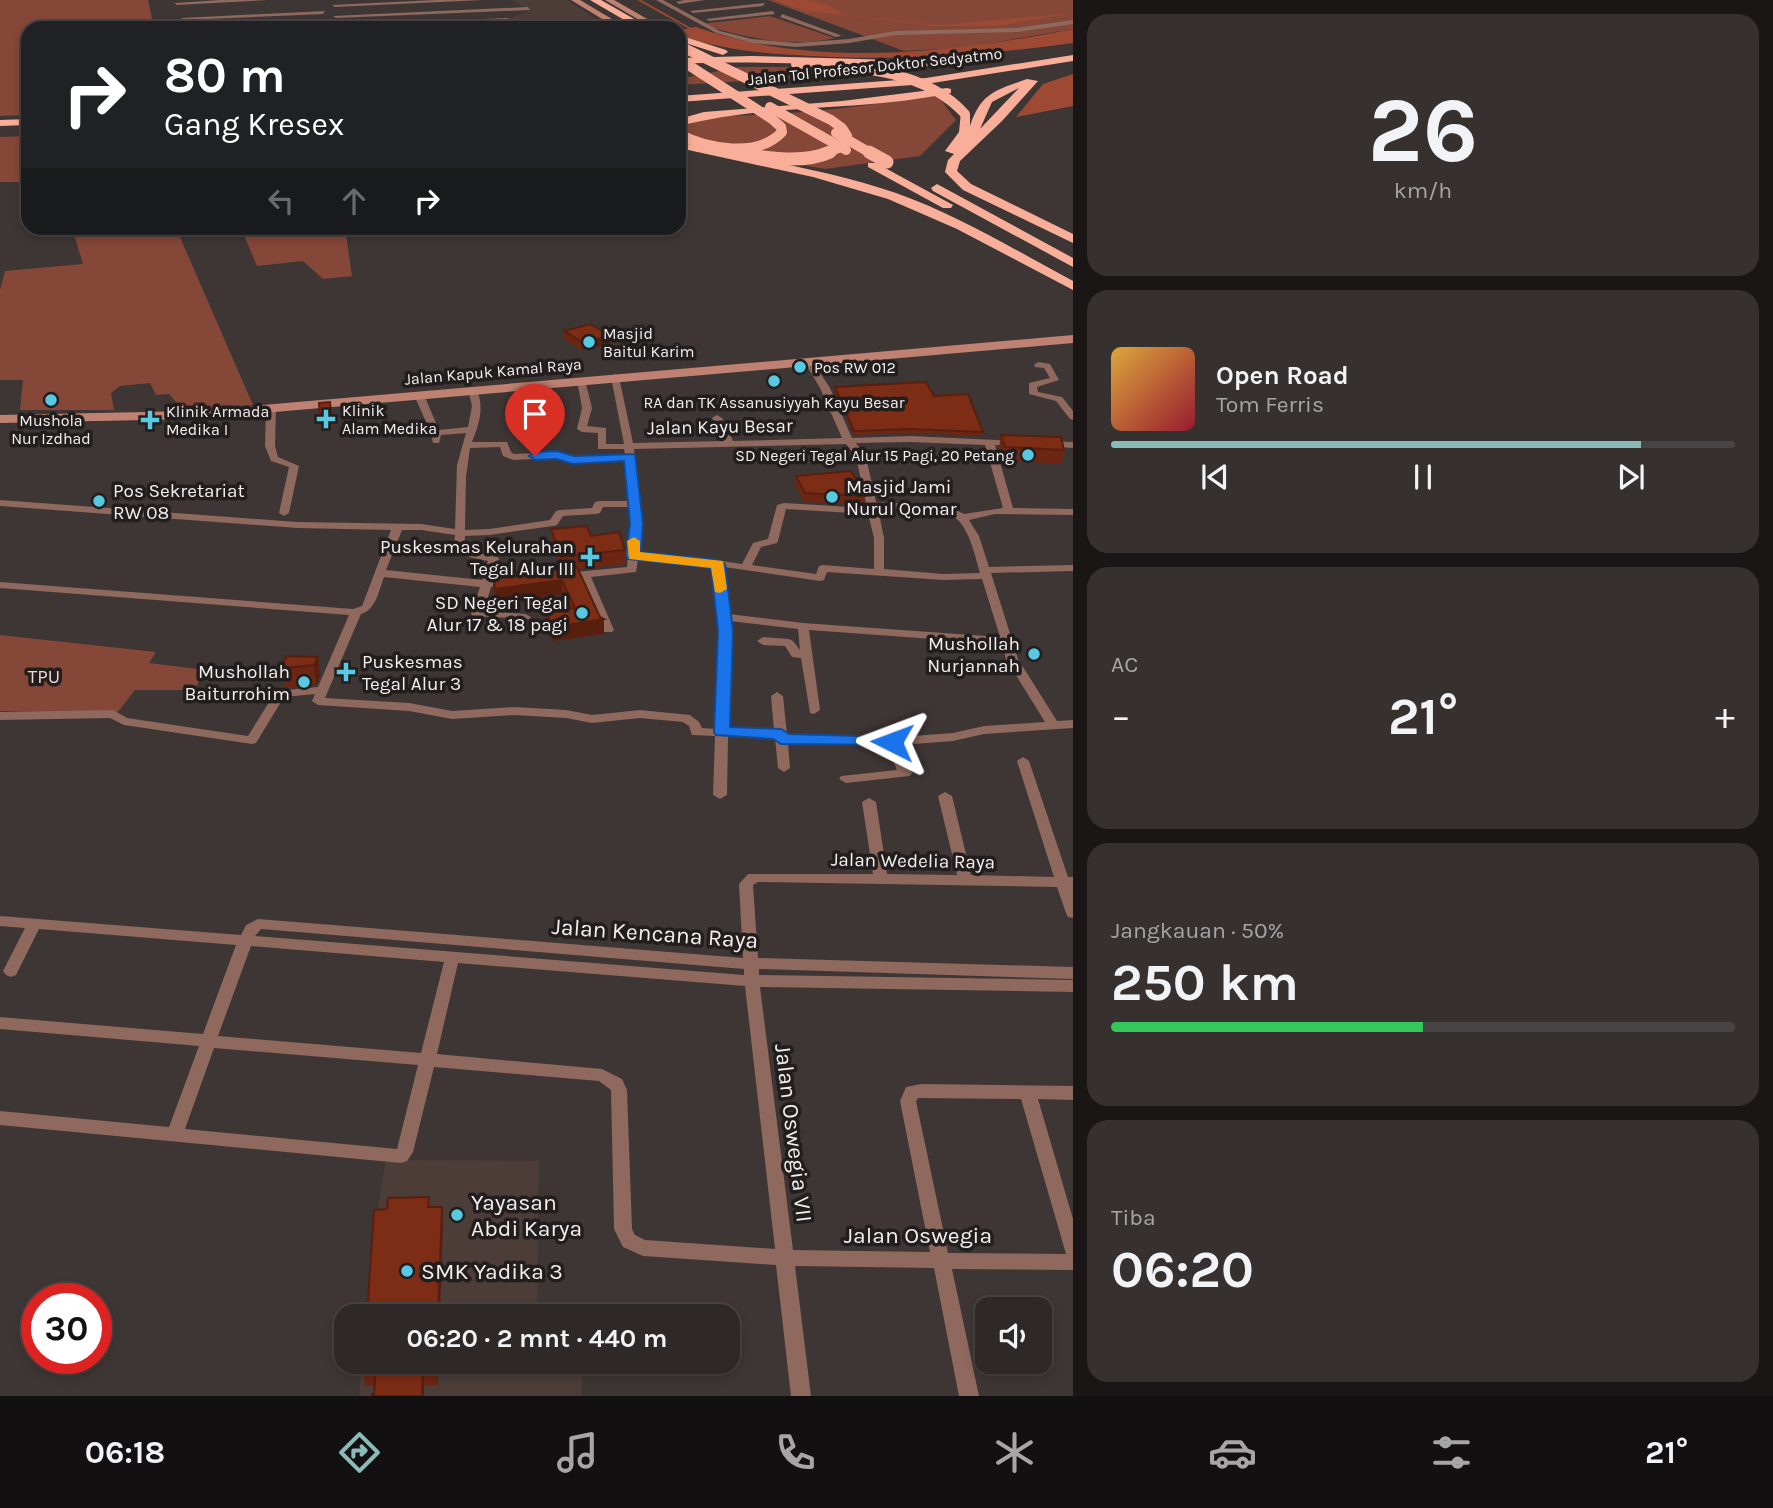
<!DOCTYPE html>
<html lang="id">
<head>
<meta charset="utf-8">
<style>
  body { margin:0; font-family:Karla,sans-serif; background:#36302f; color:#f1f3f6; height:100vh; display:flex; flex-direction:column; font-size:26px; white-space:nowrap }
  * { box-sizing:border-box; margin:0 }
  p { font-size:23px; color:#a7a6a7 }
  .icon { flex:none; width:38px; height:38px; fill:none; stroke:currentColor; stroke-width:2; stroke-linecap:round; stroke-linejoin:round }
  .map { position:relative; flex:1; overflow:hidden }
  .side { display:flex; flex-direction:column; gap:14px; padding:14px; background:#191615; width:700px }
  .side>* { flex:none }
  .top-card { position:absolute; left:21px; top:21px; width:665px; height:214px; border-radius:21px; box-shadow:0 4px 10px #0003,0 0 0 2px #494444; background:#202124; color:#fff; overflow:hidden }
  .fabs { position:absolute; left:975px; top:1297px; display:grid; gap:14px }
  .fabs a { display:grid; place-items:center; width:77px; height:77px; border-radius:14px; background:#2e2827; box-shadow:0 4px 10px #0003,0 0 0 2px #494444; font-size:35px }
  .speed { position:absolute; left:21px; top:1283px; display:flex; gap:14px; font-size:35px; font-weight:700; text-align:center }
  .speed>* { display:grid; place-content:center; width:91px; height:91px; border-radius:50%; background:#2e2827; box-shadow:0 4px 10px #0003,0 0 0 2px #494444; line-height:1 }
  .speed .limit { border:10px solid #d22; background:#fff; color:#111 }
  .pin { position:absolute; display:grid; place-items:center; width:60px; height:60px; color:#fff; margin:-72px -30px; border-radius:50% 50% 50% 0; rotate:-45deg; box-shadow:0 0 7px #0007 }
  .pin .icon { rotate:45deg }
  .me { position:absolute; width:77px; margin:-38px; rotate:273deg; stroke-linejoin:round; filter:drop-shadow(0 0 5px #0008) }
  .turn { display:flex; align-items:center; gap:24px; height:147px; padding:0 28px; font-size:32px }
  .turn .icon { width:91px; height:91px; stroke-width:2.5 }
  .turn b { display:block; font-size:49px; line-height:60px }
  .lanes { display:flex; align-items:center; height:66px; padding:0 28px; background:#0003; justify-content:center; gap:35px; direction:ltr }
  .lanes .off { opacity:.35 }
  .big { font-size:52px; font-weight:700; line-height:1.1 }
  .side .tile { flex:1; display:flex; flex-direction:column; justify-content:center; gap:10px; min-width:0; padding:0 24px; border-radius:21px; background:#36302f }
  .side .dial { align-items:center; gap:0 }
  .dial b { font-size:91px; line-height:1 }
  .song { display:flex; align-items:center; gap:21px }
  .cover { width:84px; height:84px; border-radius:10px; background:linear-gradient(135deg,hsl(40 70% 55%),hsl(350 70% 35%)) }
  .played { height:7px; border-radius:4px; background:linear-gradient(90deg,#8bbbb9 85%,#494444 85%) }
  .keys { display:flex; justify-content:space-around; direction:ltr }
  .heat { display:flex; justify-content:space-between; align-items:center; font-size:38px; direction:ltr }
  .charge { height:10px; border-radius:5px; background:linear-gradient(90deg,#34c759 50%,#494444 0) }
  .trip { position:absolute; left:334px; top:1304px; width:406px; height:70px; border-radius:21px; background:#2e2827; box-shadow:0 4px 10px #0003,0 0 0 2px #494444; font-weight:700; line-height:70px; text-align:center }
  .tab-bar { display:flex; height:112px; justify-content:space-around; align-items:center; background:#121010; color:#a7a6a7 }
  .tab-bar .icon { width:49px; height:49px }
  .tab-bar .selected { color:#8bbbb9 }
  .tab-bar b { font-size:32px; color:#f1f3f6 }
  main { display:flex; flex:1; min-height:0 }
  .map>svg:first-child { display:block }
</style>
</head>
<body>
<main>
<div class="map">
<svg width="1073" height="1396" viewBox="0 0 1073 1396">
  <rect width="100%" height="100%" fill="#3e3634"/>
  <!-- built -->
  <g fill="#4c3d39">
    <path d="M512 0H567L610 28H483L529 11Z"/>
    <path d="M386 1160 539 1161 537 1315 574 1316H366L372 1240Z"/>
    <path d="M362 1362H582V1396H359Z"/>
  </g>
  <!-- green -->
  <g fill="#854737">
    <path d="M0 0H148L154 28H28V115L0 116Z"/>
    <path d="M768 0H1073V29L963 48 904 51Z"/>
    <path d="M770 16 835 38C789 49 744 37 700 24Z"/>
    <path d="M738 67H820L868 74 679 85V79Z"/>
    <path d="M937 95 956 120 920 156 825 169 718 150 679 130V116C766 118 850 109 937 95Z"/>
    <path d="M28 136V182H0V137Z"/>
    <path d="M72 228H176L253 405 176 412V402L169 394 156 395 150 383 120 386 111 393 114 410H20L23 380H0V290L5 271 83 264Z"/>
    <path d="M241 228H345L352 276 323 279 303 261 257 266Z"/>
    <path d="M0 635 156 652 149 663 206 670 194 690H135L117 713 0 711Z"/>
  </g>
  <!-- water -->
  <g fill="#9d4933">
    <path d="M773 0H807L828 5 845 15 941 25 1073 13 996 26H937L805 11Z"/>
    <path d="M696 27C814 69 952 53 1073 29V43C985 55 900 61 811 56 765 54 723 50 679 35V30Z"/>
    <path d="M1073 74V106L1016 117 1043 84Z"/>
  </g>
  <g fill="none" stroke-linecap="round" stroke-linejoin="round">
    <!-- stream -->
    <path stroke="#9d4933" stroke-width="2" d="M639 0 693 30"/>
    <!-- minor -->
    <g fill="#8f685e" fill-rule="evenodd">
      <path d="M220 0H268L177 5 174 3Z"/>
      <path d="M435 0H483L335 7 332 5Z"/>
      <path d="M656 0H663L720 31 752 39 796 43 849 39 896 31 1017 28 1073 20V24L1017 32 896 35 849 43 796 47 752 43 716 33Z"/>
      <path d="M684 0H705L679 4 676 2Z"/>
      <path d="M765 3 763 6 693 13 690 11Z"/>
      <path d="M528 7 530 10 336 18 333 16Z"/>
      <path d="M325 11 323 14 184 20 181 18Z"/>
      <path d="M773 11 775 14 709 21 706 19Z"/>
      <path d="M782 14 840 35 841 36 836 37 780 17Z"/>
      <path d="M508 18 510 21 294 28 297 26Z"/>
      <path d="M808 358 811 359 830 388 852 438 910 436 1020 441V445L1017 446 995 445 1013 508 1073 509V515L995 514 969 520 979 536 989 567 1073 565V571L991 573 1018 659 1057 721 1073 720V728L984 734 953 741 900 745 912 773 910 776 846 783 839 779 841 776 897 770 887 746 788 743 790 768 784 772 778 768 775 738 728 737 727 795 720 799 713 795 715 736 692 735 689 726 683 722 640 718 592 723 566 718 514 715 452 719 409 711 318 705 312 701 315 694 284 697 256 743 252 744 124 725 110 718 0 720V712L113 710 127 718 248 736 276 691 318 687 349 615 0 588V582L353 609 362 606 391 530 297 528 0 506V500L297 522 421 524 455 529 457 465 466 433 441 435 439 443H433L431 433 414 395 416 393 419 392 424 395 439 430 468 427 472 406 468 390 473 387 476 388C485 407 479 424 472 442H507L511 452 514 454 557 452 574 457 625 454 624 449H598V433L582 432 577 429 582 408 577 380 581 377 585 380 592 408 587 426 606 428V444H624L611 377 615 374 619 377 633 443 724 441 712 418 717 415 722 418 733 441 842 438 820 388 804 361ZM910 442 985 445 1003 508 964 514 948 506 876 502 866 457 856 443ZM846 444 856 457 867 508 784 503 777 505 768 539 753 543 742 564 695 557 639 553 641 523 634 449ZM500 447 503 456 513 460 557 458 574 463 626 460 630 501H599L595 502 592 508 560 510 556 511 550 520 489 529 465 530 466 477 470 448ZM603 507H630L631 523 627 567 565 573 559 576 565 579 580 578 604 632H612L614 630 591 577 636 572 638 560 713 566 719 631 716 729 702 728 699 722 690 715 640 710 592 715 566 710 514 707 452 711 409 703 325 698 361 614C376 610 379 590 384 577L480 587 471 614 473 616 529 619 531 617 525 614 484 611 491 587 509 585 515 582 509 579 493 580 499 559 498 557 464 550 465 536 489 535 553 526 557 525 563 516 596 514 600 513ZM878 508C897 509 946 506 959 521 971 535 975 556 980 573L943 574 884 569V538ZM786 509 868 514 874 538V569L823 565 819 566 816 574 752 565 761 547 777 543 778 541ZM402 530H421L455 535 453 552 454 554 488 561 482 580 386 570ZM724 567 820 581 824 580 827 572 943 580 982 579 1000 637 803 623 729 614ZM730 621 798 629 800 650 793 641 789 639 763 637 757 641 763 645 785 646 792 657 801 658 810 713 814 714 820 710 809 630 1002 644 1006 659 1045 722 984 726 953 733 886 738 787 735 783 696 777 692 771 696 774 730 728 729Z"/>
      <path d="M1038 362 1050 364 1059 380 1037 387 1038 392 1062 397 1073 411V420L1070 419 1056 401 1029 394V383L1050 378 1044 368 1035 367 1034 365Z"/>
      <path d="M271 405 276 408 275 446 278 457 299 466 289 513 284 516 279 513 289 467 271 461 265 446 266 408Z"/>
      <path d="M1045 441 1073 442V448L1042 446V442Z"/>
      <path d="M1023 757 1029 761 1068 877H1073V918L1068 917 1066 913 1057 887 758 882 753 885 758 958 1073 967V979L759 969V975L1073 980V992L760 987 793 1250 930 1252 900 1101 906 1087 921 1084 1073 1086V1100L1038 1099 1073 1219V1270L952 1269 979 1396H959L934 1268 795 1266 811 1396H791L776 1265 643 1256 623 1247 614 1229 611 1090 599 1081 434 1067 413 1152 407 1161 401 1163 0 1125V1111L169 1127 199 1046 0 1029V1017L203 1034 236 945 39 929 16 975 11 977 6 975 3 971 25 928 0 926V916L241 935 246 925 258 919 743 958 739 884 748 874H873L862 802 869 798 876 802 887 874 957 875 938 796 945 792 952 796 971 875 1054 877 1017 761ZM261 929 744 969V975L255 936ZM251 946 444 962 421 1053 218 1036ZM458 963 745 986 775 1249 645 1240 635 1235 632 1229 627 1090 622 1079 602 1069 437 1054ZM214 1048 418 1065 397 1149 185 1129ZM918 1098 1021 1099 1066 1254 948 1253 916 1101Z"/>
    </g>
    <!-- secondary -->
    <g fill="#bf8272" fill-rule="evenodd">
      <path d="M571 0H580L627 28H617Z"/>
      <path d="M605 0H614L663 28H653Z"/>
      <path d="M1073 335V343L194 419 0 423V415L194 411Z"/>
    </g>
    <!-- motorway -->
    <g fill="#f9ae99" fill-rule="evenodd">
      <path d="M590 0H601L650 28H638Z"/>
      <path d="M679 35 726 50 728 52 723 55 679 41Z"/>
      <path d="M1073 55V61L926 84 679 102V96L926 78Z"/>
      <path d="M751 56 895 60 967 59 972 62 967 65C871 69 775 59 679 64V58Z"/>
      <path d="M1027 79 1038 81 1002 121 960 161 957 171 971 184 1073 234V243L963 190 945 172 948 160 954 154 945 151 959 132 961 112 970 114V126C981 92 997 90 1027 79ZM1019 88 980 129 992 102Z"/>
      <path d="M947 88 951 89V93C861 112 767 103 679 126V119L704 112 842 101Z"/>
      <path d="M28 119V125L0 126V120Z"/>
      <path d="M679 142C751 159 826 169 896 193 958 215 1015 250 1073 281V290L957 229 888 199 813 177 679 148Z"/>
      <path d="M868 163H876L953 205 951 208H943L868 167Z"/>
      <path d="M937 184 1073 258V267L933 191 931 188Z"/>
    </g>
    <!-- motorway-bridge-far1 -->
    <g stroke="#f9ae99" stroke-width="10">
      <path d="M684 48 831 120 842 128 847 136 840 147 826 154"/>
      <path d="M679 59 772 119 781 127 782 132C758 158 707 149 679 134"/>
      <path d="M796 64C854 67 923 68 965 114"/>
      <path d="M770 107 846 150"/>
      <path d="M836 133 872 154"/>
      <path d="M702 146 742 154"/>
    </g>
    <!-- motorway-bridge -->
    <g stroke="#f9ae99" stroke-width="13">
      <path d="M731 152C760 157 802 165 830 152"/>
      <path d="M869 152 887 162"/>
    </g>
  </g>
  <!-- wall -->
  <g fill="#6c2613">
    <path d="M564 331 610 344 582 350 564 339Z"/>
    <path d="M835 387 934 396 983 432 982 436 910 433 854 435 834 391Z"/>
    <path d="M330 402 333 427H321L320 418Z"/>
    <path d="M1001 435 1064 450 1061 464 1002 460 999 448Z"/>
    <path d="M796 476 865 496 864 505 804 502 795 485Z"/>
    <path d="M551 529 591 536 625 550V564L578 569 600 617 604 619V634L552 641 546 627V612L569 609 562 594 495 603 493 589V575L560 569 551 543Z"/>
    <path d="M318 657 320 676 316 685 285 688 282 668Z"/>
    <path d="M438 1362V1385H424V1396H372L374 1394 375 1385 365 1386 363 1370Z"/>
  </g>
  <!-- shaded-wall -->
  <g fill="#581f0f">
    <path d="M611 336 610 344 582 350V342Z"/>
    <path d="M562 580V594L495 603V589Z"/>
    <path d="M604 619V634L552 641 553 627Z"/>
    <path d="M318 657 320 676 316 685 314 665Z"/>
    <path d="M442 1207 443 1223 440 1316H438Z"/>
    <path d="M437 1362H438V1385L437 1369Z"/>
    <path d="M423 1369 424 1385V1396H422Z"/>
  </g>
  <!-- building -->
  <g fill="#7d2c16" stroke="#581f0f" stroke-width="2">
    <path d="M590 324 611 336 582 342 564 331Z"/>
    <path d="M926 382 934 396 968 394 983 432 911 429 854 431 835 387Z"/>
    <path d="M330 402 332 418H320L319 403Z"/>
    <path d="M1001 435 1061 437 1064 450 1005 447Z"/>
    <path d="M851 471 855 478 860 479 865 496 805 493 796 476Z"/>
    <path d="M587 526 591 536 619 532 625 550 561 557 551 529Z"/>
    <path d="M577 567 600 617 604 619 553 627 546 612 575 608 562 580 495 589 493 575Z"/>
    <path d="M286 656 318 657 314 665 282 668Z"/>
    <path d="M429 1197 428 1207H442L438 1316H367L374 1210 387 1209 388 1198Z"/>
    <path d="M364 1362H437V1369H423L422 1396H372V1394H374L376 1369 363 1370Z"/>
  </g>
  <!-- route -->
  <path fill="#1a73e8" stroke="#114b97" stroke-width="2" d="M557 451 574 456 635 454 643 523 641 552 718 560 725 564 733 631 730 727 781 729 789 734 892 737 901 742 898 745 781 744 773 739 716 735 714 732 718 631 711 568 629 559 626 556 630 523 624 461 573 464 556 459 535 460 529 456 535 452Z"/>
  <!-- slow -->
  <path fill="#f59e0b" d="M634 537 640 541V552L723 561 727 589 720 593 715 592 711 568 629 559 627 541Z"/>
  <!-- markers -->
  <g fill="#58c9e3" stroke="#221e1d" stroke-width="2.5">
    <circle cx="589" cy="342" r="7"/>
    <circle cx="800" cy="367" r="7"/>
    <circle cx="774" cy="381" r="7"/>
    <circle cx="51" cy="400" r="7"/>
    <path d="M322.5 408.5h7v7h7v7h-7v7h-7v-7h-7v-7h7z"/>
    <path d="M146.5 409.5h7v7h7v7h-7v7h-7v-7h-7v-7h7z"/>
    <circle cx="1028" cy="455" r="7"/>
    <circle cx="832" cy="497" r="7"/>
    <circle cx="99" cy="501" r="7"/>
    <path d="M586.5 546.5h7v7h7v7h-7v7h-7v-7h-7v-7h7z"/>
    <circle cx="582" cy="613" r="7"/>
    <circle cx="1034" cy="654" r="7"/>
    <path d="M342.5 661.5h7v7h7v7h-7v7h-7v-7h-7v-7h7z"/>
    <circle cx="304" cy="682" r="7"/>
    <circle cx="457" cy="1215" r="7"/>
    <circle cx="407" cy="1271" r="7"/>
  </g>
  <g text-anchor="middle" stroke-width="7" stroke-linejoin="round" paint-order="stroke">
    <!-- far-street labels -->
    <g font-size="16" fill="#f3eeed" stroke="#221e1d">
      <text transform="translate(875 66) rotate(-6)" y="6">Jalan Tol Profesor Doktor Sedyatmo</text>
      <text transform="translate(493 371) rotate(-5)" y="6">Jalan Kapuk Kamal Raya</text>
    </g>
    <!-- far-poi labels -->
    <g font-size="16" fill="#f3eeed" stroke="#221e1d" text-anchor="start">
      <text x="603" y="339">Masjid<tspan x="603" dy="18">Baitul Karim</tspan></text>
      <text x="814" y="373">Pos RW 012</text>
      <text x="774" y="408" text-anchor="middle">RA dan TK Assanusiyyah Kayu Besar</text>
      <text x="342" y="416">Klinik<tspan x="342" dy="18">Alam Medika</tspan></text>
      <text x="166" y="417">Klinik Armada<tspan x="166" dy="18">Medika I</tspan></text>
      <text x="51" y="426" text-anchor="middle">Mushola<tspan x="51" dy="18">Nur Izdhad</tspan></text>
      <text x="1014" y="461" text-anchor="end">SD Negeri Tegal Alur 15 Pagi, 20 Petang</text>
    </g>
    <!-- street labels -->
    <g font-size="19" fill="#f3eeed" stroke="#221e1d">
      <text transform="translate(720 426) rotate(-1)" y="7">Jalan Kayu Besar</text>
      <text transform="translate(913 860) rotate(1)" y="7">Jalan Wedelia Raya</text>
    </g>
    <!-- poi labels -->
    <g font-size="19" fill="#f3eeed" stroke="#221e1d" text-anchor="end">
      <text x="846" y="493" text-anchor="start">Masjid Jami<tspan x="846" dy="22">Nurul Qomar</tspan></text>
      <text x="113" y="497" text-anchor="start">Pos Sekretariat<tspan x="113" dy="22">RW 08</tspan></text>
      <text x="574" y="553">Puskesmas Kelurahan<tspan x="574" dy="22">Tegal Alur III</tspan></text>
      <text x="568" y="609">SD Negeri Tegal<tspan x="568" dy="22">Alur 17 &amp; 18 pagi</tspan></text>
      <text x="1020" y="650">Mushollah<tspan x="1020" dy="22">Nurjannah</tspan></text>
      <text x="362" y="668" text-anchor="start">Puskesmas<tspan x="362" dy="22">Tegal Alur 3</tspan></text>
      <text x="290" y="678">Mushollah<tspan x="290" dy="22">Baiturrohim</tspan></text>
    </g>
    <!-- park labels -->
    <g font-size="19" fill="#f0d7d0" stroke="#221e1d">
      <text x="44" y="683">TPU</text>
    </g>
    <!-- near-street labels -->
    <g font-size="23" fill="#f3eeed" stroke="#221e1d">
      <text transform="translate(655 933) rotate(4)" y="8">Jalan Kencana Raya</text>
      <text transform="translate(794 1133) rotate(83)" y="8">Jalan Oswegia VII</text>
      <text x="918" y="1243">Jalan Oswegia</text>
    </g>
    <!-- near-poi labels -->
    <g font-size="23" fill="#f3eeed" stroke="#221e1d" text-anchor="start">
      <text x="471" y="1210">Yayasan<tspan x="471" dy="26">Abdi Karya</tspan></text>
      <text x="421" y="1279">SMK Yadika 3</text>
    </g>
  </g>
</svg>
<div class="fabs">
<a><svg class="icon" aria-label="sound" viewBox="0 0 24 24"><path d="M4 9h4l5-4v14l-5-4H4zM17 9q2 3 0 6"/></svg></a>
</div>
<div class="speed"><div class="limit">30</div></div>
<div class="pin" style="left:535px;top:456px;background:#d93025"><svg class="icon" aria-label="arrive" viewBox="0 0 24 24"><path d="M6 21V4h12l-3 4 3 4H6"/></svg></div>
<svg class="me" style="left:892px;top:742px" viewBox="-20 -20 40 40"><path d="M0-17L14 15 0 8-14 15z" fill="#1a73e8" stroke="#fff" stroke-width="4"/></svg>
<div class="trip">06:20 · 2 mnt · 440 m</div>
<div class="top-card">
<div class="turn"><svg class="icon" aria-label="right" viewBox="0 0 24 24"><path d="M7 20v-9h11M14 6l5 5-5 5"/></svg><div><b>80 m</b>Gang Kresex</div></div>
<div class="lanes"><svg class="icon off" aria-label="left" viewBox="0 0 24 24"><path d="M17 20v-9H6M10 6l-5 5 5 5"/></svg><svg class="icon off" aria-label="ahead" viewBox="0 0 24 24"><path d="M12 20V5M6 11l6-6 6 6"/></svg><svg class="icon" aria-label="right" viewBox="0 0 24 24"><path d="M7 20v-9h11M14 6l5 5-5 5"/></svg></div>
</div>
</div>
<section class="side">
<div class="tile dial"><b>26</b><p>km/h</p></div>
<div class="tile">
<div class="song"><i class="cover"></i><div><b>Open Road</b><p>Tom Ferris</p></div></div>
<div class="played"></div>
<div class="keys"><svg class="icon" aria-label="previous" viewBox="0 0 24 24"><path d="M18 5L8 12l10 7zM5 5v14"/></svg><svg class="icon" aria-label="pause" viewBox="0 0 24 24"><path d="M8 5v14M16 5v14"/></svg><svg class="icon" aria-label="next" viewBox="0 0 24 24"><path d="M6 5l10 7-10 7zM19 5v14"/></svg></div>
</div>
<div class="tile"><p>AC</p>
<div class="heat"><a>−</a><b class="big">21°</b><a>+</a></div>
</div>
<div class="tile"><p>Jangkauan · 50%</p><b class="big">250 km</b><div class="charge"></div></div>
<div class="tile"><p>Tiba</p><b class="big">06:20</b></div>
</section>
</main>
<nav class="tab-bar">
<b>06:18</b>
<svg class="icon selected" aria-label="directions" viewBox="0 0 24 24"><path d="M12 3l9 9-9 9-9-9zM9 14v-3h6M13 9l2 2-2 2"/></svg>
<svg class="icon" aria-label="music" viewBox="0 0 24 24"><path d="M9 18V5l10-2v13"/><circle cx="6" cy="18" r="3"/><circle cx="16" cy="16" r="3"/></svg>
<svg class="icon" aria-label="phone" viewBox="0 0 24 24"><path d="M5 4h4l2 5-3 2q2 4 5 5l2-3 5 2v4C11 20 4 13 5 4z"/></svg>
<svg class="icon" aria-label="climate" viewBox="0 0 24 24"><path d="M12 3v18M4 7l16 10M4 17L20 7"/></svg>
<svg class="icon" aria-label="car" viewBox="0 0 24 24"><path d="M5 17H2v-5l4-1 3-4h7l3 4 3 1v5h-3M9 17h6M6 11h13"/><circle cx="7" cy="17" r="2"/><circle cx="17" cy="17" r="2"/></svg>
<svg class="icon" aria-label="filters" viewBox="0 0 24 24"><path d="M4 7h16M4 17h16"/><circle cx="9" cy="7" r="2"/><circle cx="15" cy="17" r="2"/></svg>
<b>21°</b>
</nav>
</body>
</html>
